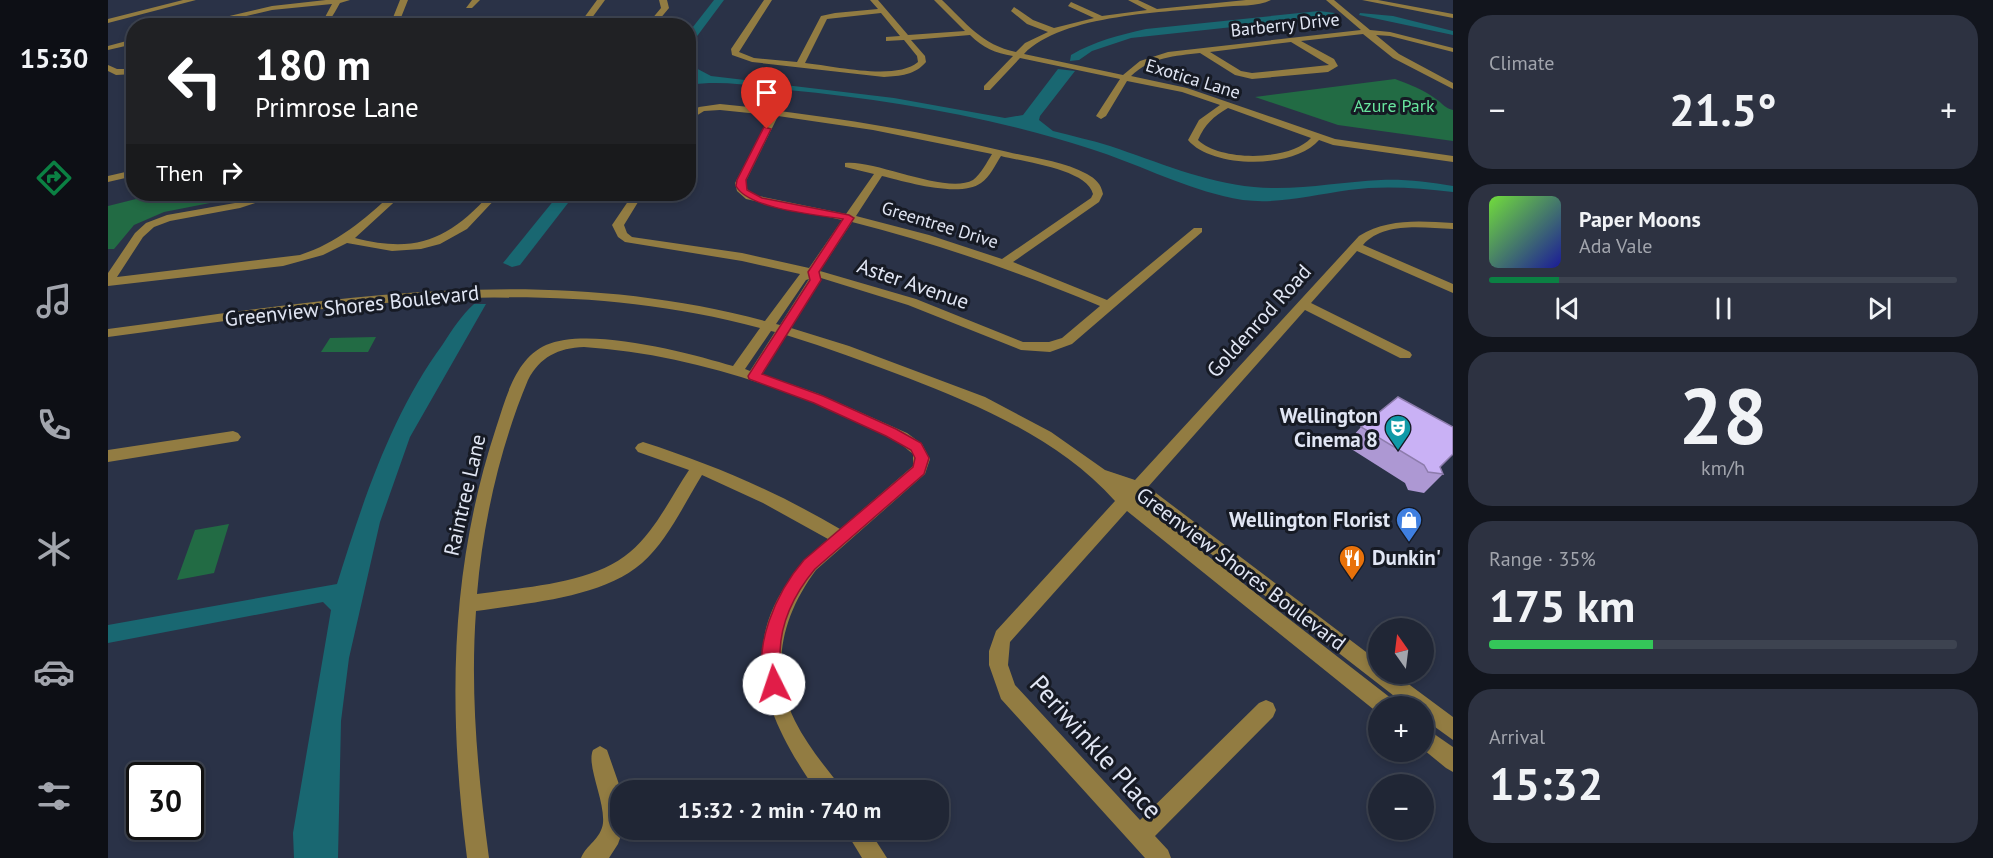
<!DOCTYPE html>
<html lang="en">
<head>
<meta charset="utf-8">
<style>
  body { margin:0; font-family:"PT Sans",sans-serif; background:#2d3241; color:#f1f3f6; height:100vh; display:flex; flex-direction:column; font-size:22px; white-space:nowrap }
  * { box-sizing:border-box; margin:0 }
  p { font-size:20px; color:#a2a5ad }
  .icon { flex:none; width:33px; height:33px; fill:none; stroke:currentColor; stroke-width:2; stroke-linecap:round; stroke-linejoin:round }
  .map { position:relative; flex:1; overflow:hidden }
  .side { display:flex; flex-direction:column; gap:15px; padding:15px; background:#12151d; width:540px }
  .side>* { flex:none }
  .hud { position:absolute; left:18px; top:18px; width:570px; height:183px; border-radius:24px; box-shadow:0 3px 9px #0003,0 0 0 2px #3d4350; background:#202124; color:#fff; overflow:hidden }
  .needle { width:39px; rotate:346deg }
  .fabs { position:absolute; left:1260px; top:618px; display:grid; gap:12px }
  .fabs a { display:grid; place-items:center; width:66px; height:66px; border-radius:50%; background:#202635; box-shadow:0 3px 9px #0003,0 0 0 2px #3d4350; font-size:30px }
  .speed { position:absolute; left:18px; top:762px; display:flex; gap:12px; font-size:30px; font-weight:700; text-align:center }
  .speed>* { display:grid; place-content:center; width:78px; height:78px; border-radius:50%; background:#202635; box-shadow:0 3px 9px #0003,0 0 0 2px #3d4350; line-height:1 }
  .speed .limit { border:3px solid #111; border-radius:9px; background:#fff; color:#111 }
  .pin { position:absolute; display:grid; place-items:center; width:51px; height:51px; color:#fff; margin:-62px -26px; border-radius:50% 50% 50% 0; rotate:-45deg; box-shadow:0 0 6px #0007 }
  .pin .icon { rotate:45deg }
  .me { position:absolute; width:66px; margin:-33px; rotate:356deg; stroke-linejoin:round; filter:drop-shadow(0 0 4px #0008) }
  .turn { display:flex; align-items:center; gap:21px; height:126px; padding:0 30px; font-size:27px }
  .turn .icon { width:78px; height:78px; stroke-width:2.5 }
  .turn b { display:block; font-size:42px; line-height:51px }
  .then { display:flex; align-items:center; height:57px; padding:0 30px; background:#0003; gap:12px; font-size:22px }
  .big { font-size:45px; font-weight:800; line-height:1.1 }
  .side .tile { flex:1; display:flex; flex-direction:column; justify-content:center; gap:9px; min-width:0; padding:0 21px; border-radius:24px; background:#2d3241 }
  .side .dial { align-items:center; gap:0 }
  .dial b { font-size:78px; line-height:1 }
  .song { display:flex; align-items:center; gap:18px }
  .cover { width:72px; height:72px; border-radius:9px; background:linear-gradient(135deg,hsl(100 70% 55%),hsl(240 70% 35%)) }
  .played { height:6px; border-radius:3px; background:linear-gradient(90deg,#0b8043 15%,#3d4350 15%) }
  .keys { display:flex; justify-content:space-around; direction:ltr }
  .heat { display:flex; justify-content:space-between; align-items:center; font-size:33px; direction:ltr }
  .charge { height:9px; border-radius:4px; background:linear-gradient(90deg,#34c759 35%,#3d4350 0) }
  .trip { position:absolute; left:502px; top:780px; width:339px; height:60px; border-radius:24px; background:#202635; box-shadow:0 3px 9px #0003,0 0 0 2px #3d4350; font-weight:800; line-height:60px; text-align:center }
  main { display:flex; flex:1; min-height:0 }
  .dock { display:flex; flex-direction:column; width:108px; justify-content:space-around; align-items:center; background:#0d0f15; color:#a2a5ad }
  .dock .icon { width:42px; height:42px }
  .dock .selected { color:#0b8043 }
  .dock b { font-size:27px; color:#f1f3f6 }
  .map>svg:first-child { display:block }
</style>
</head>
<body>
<main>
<nav class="dock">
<b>15:30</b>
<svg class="icon selected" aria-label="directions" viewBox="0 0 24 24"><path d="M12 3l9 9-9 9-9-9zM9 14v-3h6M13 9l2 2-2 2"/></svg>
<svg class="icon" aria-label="music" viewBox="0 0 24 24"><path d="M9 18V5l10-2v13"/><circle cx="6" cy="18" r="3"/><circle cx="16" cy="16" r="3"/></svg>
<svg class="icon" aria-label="phone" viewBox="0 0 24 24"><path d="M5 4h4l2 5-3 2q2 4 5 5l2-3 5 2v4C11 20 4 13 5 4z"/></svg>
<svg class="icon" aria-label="climate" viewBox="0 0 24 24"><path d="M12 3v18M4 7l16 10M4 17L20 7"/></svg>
<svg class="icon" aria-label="car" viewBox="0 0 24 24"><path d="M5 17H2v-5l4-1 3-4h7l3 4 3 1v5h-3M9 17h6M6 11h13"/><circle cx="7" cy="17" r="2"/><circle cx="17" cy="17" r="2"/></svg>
<svg class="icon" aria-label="filters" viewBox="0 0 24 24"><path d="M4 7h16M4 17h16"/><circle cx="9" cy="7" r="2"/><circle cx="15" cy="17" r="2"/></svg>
</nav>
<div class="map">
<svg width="1345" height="858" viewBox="0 0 1345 858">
  <rect width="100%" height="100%" fill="#2a3247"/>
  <!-- green -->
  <g fill="#226b44">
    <path d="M1287 79C1301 84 1316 90 1328 99 1335 104 1337 108 1345 110V141L1230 125 1147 97Z"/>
    <path d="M48 194H148L56 212 26 225 6 249H0V206Z"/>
    <path d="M268 337 260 352H213L222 338Z"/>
    <path d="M121 524 106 573 69 580 87 530Z"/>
  </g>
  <!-- water -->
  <g fill="#196771">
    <path d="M606 0H616L581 47V32Z"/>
    <path d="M1211 11 1227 13 1226 16 1023 38 984 51 971 60 962 61 963 55C987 41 1011 35 1038 29Z"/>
    <path d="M1252 13 1285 16 1345 31V35L1251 15Z"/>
    <path d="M581 60 584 66 603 76 786 98 897 118 915 115 950 69 967 71 932 116 931 120 945 131C964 136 983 140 1002 146 1050 162 1095 182 1146 187 1189 191 1230 182 1273 180 1296 179 1321 182 1345 186V192C1310 188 1276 185 1241 190 1198 196 1158 208 1115 196 1070 185 1027 163 983 149 889 118 778 99 680 90 647 86 614 80 581 85Z"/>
    <path d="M451 194H467L412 265 404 267 395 263Z"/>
    <path d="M366 304H378L302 437 272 522 241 658 233 721 230 858H186L185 833 223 610 215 602 0 643V625L229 584C255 501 283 415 335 344 344 330 353 316 366 304Z"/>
  </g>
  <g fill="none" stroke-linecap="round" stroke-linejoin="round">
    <!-- minor -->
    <g fill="#927c42" fill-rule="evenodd">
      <path d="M75 0H88L0 23V19Z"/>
      <path d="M218 0H242L232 3C224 17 221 26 204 26L216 19 224 4 164 10 95 26H79L164 6Z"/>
      <path d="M292 0H300L292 20 295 26H287L284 20Z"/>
      <path d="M364 0H372L364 8H358Z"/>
      <path d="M489 0H497L478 26H470Z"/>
      <path d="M551 0H559L561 8 546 26H538L553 8Z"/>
      <path d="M656 0H664L631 52 646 58 689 62 713 16 727 13 770 9 762 0H770L800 35 857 31 826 0H834C858 23 874 45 908 52L917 43 940 32 919 24 903 11 906 7 925 20 946 28 986 18 960 6 963 2 994 16 1039 10 1020 0H1030L1049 9 1138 0H1163C1150 7 1128 5 1113 7 1059 12 954 14 916 54L1015 75 1032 61 1060 52 1253 30 1218 0H1226L1262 30 1282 32 1345 48V52L1282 36 1268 35 1291 54 1345 83V89L1285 58 1255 34 1193 41 1226 59 1230 66 1220 72 1144 79 1127 75 1092 53C1067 56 1043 57 1023 76L1079 88 1227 139 1345 156V162L1225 145 1211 140C1187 169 1104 169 1080 140L1091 120 1112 105 1074 92 1019 81 998 116 993 119 988 116 1012 79 912 58 882 90H876V86L905 56C887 53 875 48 862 35L803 40 817 56 818 62C807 75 792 76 776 77L644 62 624 55 623 49ZM773 13 792 36 778 37V41L796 40 809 56 810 62C788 81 726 66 697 63L719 19ZM1183 42 1221 65 1144 73 1133 71 1102 52ZM1120 108 1203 138C1182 161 1113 162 1090 140 1097 124 1105 117 1120 108Z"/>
      <path d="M1254 0H1270L1345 14V18Z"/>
      <path d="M402 21H405L409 23 407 26H399Z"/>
      <path d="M26 39V44L0 50V46Z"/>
      <path d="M0 65 9 69H26V74L8 75 0 71Z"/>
      <path d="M612 104C708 114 805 129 900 152 925 158 955 161 979 174 988 179 993 184 995 194L991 202 905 262 999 300 1086 228H1094V232L964 344 942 352 913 350 800 305 713 278 683 328 741 346 877 397 943 432 997 470 1027 480 1251 236C1280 218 1312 221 1345 223V229C1316 228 1276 221 1255 245L1345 284V293L1249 251 1203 303 1302 352 1304 355 1302 358H1292L1197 310 1040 487 1270 661V674H1287L1345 717V740L1316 719V706H1299L1031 498 1028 500 1284 699 1287 706H1270V713L1019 511 902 642 900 665 907 685 1032 820 1151 703 1158 700 1165 703 1168 710 1165 717 1047 836 1060 850 1063 858H1037L893 699 881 665V651L888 631 1007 501C952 440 875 407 800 378 760 363 720 348 678 335L654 374 711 394 799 433 814 444 822 459 817 474 708 570C674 616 661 668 687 721 698 743 714 763 729 782L732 790H708C643 698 626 620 720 539L655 503 594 475C576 504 560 540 534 563 494 598 419 603 368 611 362 694 370 776 381 858H359C340 709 341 571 388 428 398 398 407 359 438 345 481 326 581 353 625 366L652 328C432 269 221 308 0 337V329C225 299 432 261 657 321L692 274 634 261 517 242 510 237 504 225 525 194H535L516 225 519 233 524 237 634 253 701 268 734 220 638 199 629 191 627 183 662 115 612 110 596 111 580 121V114L591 107ZM670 116 765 130 884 154C879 162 873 174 865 180 838 195 766 159 737 163V167L766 174 738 214 646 195 638 188 637 183ZM893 156C915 162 979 169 985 194L983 198 894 259 821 235 748 216 774 176C798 182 852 198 873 183 882 177 887 165 893 156ZM744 222C830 244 911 272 992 306L954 338 941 342H915L808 299 712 271ZM701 279 672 325 668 324 698 280ZM663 331 667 332 642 371 637 369ZM476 347C584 354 693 392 789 441L805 454V466L732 529C669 492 604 464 535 442L530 444 527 448 530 452 581 470C563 497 547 531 522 552 485 584 416 587 369 594 375 522 392 447 420 380 432 357 450 348 476 347Z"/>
      <path d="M26 170V176L0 182V176Z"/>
      <path d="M159 194H174L132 208 62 221 46 227 35 237 9 277 192 255C229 243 256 220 284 194H295L247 238C309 254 341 239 382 194H392L359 229 332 244 313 249 284 251 239 243 215 255 175 266 0 286V273L27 233 38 223 59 215 127 203Z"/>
      <path d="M125 431 130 433 133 437 130 441 0 462V450Z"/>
      <path d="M1316 727 1345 747V772L1338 768 1316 750Z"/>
      <path d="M492 746 499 750 513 790V830H515L510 844 501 858H473C478 845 493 839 495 823 497 800 478 765 485 750Z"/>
      <path d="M737 830H761L779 858H754Z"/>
    </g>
  </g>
  <!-- wall -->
  <path fill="#ad98d3" d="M1253 427 1332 467 1335 474 1316 493 1300 490 1297 483 1237 445Z"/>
  <!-- building -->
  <path fill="#c9b1f5" stroke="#8d7cac" stroke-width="1.5" d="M1290 397 1345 427V454L1332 467 1335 474 1320 472 1316 465 1253 427Z"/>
  <!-- route -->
  <path fill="#e11d48" stroke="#92132f" stroke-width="1.5" d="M656 127 663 129 638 180 639 190 654 198 741 215 746 218 711 272 713 280 654 374 715 396 788 429 813 443 821 458 816 474 707 569C687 593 673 621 672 652 672 665 677 678 672 690L666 692 659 690C642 649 669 591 696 560L805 467 807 458 803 450 778 436 706 403 641 379 640 376 702 280 700 272 735 219C710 215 640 209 628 186L629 180Z"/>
  <!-- icons -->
  <defs>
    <g id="theatre-pin" transform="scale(1.35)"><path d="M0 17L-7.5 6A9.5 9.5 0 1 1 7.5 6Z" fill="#0f9aa8" stroke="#161a24"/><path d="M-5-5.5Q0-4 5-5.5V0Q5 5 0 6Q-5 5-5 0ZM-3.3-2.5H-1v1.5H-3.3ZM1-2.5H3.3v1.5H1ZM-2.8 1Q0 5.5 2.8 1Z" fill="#fff"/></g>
    <g id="shop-pin" transform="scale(1.35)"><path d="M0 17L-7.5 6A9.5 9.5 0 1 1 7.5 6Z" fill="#3f7fe0" stroke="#161a24"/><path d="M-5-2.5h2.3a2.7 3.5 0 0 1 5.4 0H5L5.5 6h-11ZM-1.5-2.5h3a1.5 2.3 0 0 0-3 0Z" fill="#fff"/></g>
    <g id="restaurant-pin" transform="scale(1.35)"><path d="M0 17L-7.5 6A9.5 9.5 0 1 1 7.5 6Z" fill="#e8710a" stroke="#161a24"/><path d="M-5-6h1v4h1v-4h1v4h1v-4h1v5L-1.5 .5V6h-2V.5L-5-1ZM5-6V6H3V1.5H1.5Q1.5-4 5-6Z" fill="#fff"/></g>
  </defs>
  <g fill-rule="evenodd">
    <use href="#theatre-pin" x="1290" y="428"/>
    <use href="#shop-pin" x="1301" y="520"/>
    <use href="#restaurant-pin" x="1244" y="558"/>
  </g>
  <g text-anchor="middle" stroke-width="6" stroke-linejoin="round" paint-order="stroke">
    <!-- far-street labels -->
    <g font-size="18" fill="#e1e6f4" stroke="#161a24">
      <text transform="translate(1177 25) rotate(-6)" y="6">Barberry Drive</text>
      <text transform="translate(1085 79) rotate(17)" y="6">Exotica Lane</text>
      <text transform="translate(832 225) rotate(17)" y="6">Greentree Drive</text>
    </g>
    <!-- far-park labels -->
    <g font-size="18" fill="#68e69f" stroke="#161a24">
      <text x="1286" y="112">Azure Park</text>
    </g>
    <!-- street labels -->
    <g font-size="21" fill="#e1e6f4" stroke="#161a24">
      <text transform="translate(805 284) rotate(19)" y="7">Aster Avenue</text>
      <text transform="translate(244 306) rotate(-6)" y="7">Greenview Shores Boulevard</text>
      <text transform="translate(1151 321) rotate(-48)" y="7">Goldenrod Road</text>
      <text transform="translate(357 495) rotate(-77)" y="7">Raintree Lane</text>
      <text transform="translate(1133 569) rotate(37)" y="7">Greenview Shores Boulevard</text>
    </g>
    <!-- poi labels -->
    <g font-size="21" font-weight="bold" fill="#e1e6f4" stroke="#161a24" text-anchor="end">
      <text x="1270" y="423">Wellington<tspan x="1270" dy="24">Cinema 8</tspan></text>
      <text x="1282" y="527">Wellington Florist</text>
      <text x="1264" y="565" text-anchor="start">Dunkin'</text>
    </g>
    <!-- near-street labels -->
    <g font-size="26" fill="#e1e6f4" stroke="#161a24">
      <text transform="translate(988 747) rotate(48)" y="9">Periwinkle Place</text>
    </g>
  </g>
</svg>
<div class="fabs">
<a><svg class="needle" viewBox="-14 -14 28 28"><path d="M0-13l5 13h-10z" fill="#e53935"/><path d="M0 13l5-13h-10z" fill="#a2a5ad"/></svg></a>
<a>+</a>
<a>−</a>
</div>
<div class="speed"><div class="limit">30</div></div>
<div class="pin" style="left:659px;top:129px;background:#d93025"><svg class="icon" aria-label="arrive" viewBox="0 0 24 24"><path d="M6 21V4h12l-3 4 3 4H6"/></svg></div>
<svg class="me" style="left:666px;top:684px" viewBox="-20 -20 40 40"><circle r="19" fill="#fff"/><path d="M0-13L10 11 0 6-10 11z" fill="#e11d48"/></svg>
<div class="trip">15:32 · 2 min · 740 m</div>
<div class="hud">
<div class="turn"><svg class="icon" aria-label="left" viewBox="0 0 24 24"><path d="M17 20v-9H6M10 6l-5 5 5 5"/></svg><div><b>180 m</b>Primrose Lane</div></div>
<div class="then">Then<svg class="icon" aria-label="right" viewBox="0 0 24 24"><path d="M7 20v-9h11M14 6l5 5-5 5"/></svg></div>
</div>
</div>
<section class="side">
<div class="tile"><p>Climate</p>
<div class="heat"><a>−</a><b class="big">21.5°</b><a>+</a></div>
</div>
<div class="tile">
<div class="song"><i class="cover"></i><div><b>Paper Moons</b><p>Ada Vale</p></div></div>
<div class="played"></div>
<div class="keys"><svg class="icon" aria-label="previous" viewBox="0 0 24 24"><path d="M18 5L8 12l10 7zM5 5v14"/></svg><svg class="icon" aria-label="pause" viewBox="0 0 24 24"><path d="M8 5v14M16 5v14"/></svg><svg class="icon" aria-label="next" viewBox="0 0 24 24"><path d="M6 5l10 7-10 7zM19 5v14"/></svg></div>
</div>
<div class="tile dial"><b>28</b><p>km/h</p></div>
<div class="tile"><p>Range · 35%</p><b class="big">175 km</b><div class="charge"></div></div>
<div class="tile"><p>Arrival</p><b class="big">15:32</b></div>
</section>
</main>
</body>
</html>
